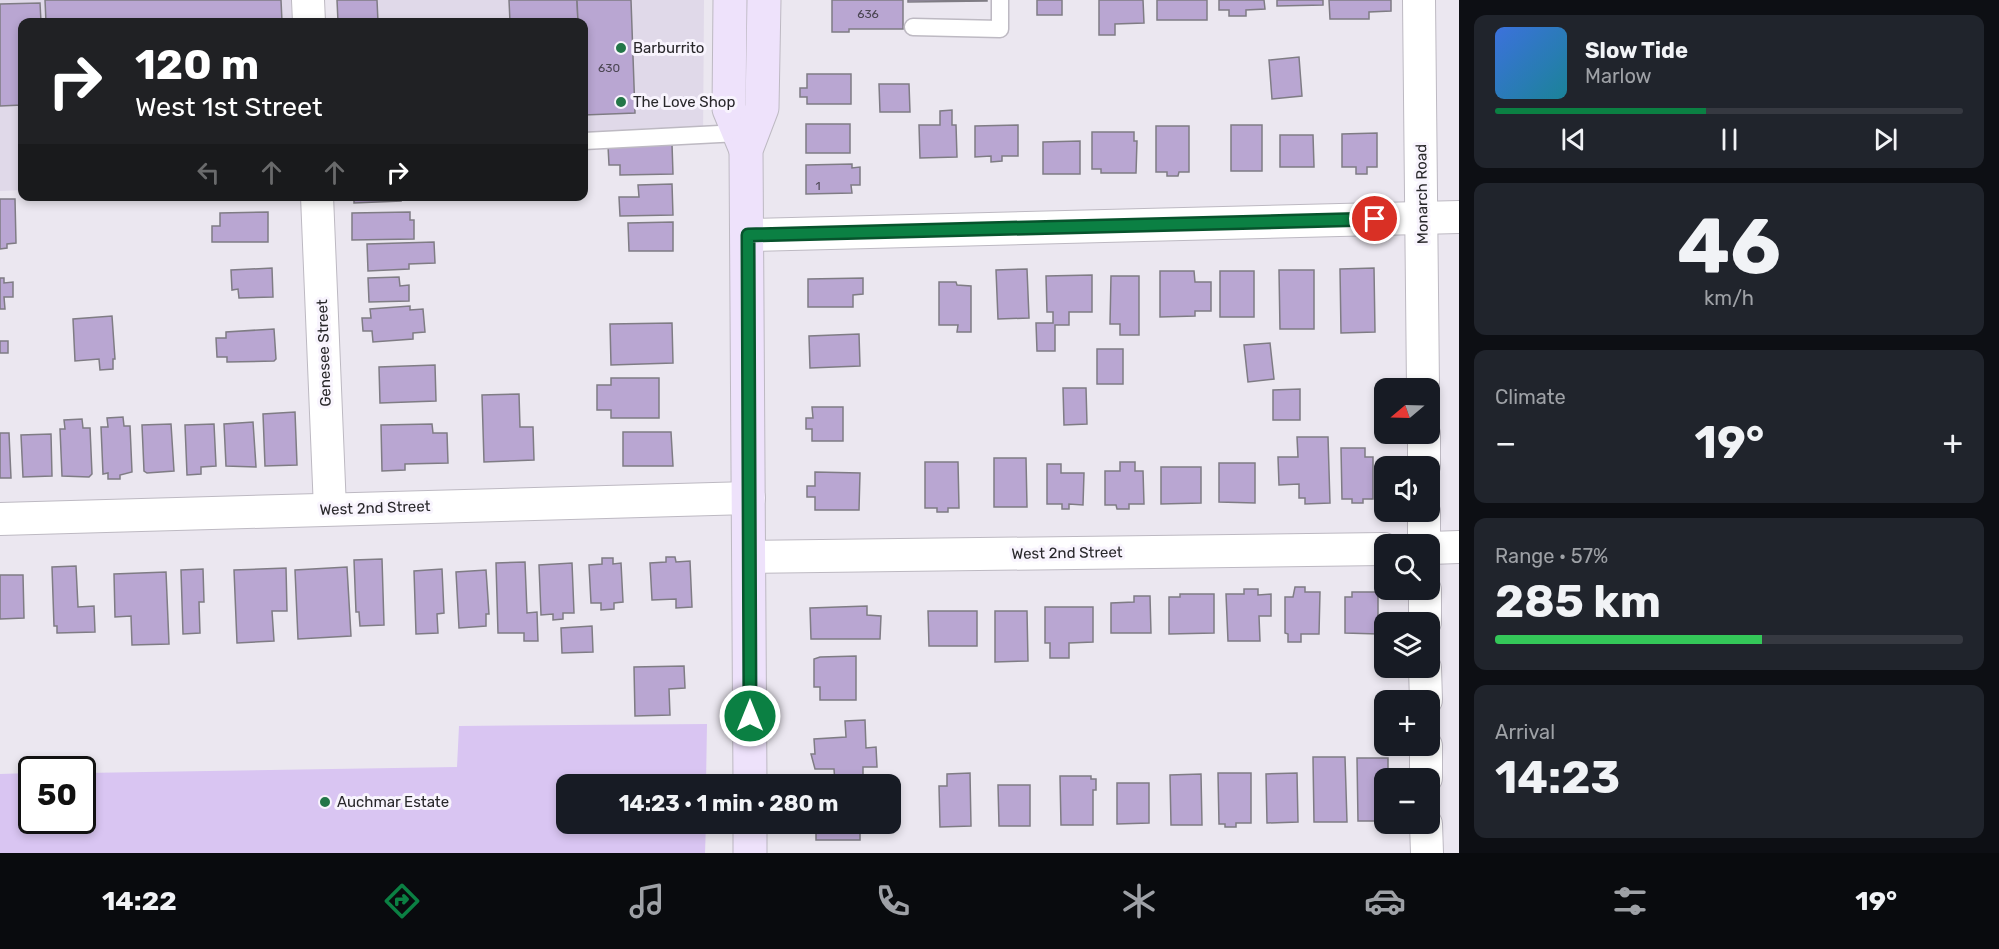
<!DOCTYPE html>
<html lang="en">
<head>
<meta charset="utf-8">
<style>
  body { margin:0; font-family:Rubik,sans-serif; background:#20242c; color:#f1f3f6; height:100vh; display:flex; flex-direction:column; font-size:22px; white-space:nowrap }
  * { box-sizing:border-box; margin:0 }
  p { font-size:20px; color:#9ea1a6 }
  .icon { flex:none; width:33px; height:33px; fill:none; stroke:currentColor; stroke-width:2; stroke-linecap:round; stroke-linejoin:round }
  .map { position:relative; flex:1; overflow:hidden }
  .side { display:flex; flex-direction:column; gap:15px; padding:15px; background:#0d0f14; width:540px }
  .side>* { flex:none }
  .hud { position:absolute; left:18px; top:18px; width:570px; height:183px; border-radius:12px; box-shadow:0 3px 9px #0003; background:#202124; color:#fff; overflow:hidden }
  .needle { width:39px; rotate:251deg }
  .controls { position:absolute; left:1374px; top:378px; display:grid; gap:12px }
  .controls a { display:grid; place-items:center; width:66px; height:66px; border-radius:12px; background:#171b24; box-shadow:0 3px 9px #0003; font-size:30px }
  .speed { position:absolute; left:18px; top:756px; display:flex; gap:12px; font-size:30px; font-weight:700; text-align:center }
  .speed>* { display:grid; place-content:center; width:78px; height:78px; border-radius:50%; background:#171b24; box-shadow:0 3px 9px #0003; line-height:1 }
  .speed .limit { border:3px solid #111; border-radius:9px; background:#fff; color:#111 }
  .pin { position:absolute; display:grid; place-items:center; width:51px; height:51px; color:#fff; margin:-26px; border:3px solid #fff; border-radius:50%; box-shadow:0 2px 6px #0007 }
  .me { position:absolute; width:66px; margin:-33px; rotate:0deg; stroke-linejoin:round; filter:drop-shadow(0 0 4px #0008) }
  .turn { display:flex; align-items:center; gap:21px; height:126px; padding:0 18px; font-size:27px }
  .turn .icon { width:78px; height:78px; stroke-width:2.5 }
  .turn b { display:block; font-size:42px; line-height:51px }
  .lanes { display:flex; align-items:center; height:57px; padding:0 18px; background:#0003; justify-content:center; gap:30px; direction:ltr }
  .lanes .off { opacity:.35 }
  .big { font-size:45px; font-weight:700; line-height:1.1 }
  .side .widget { flex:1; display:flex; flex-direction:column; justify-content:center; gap:9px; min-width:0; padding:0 21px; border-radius:12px; background:#20242c }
  .side .dial { align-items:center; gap:0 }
  .dial b { font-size:78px; line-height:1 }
  .song { display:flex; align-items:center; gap:18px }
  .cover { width:72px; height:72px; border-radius:9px; background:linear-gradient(135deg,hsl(220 70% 55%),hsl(190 70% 35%)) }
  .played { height:6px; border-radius:3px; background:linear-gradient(90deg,#0b8043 45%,#363941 45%) }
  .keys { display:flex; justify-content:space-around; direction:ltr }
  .heat { display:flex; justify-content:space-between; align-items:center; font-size:33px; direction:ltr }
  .charge { height:9px; border-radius:4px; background:linear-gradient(90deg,#34c759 57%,#363941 0) }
  .trip { position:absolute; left:556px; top:774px; width:345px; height:60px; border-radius:12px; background:#171b24; box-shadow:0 3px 9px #0003; font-weight:700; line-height:60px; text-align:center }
  .menu { display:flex; height:96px; justify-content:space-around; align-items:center; background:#090b0e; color:#9ea1a6 }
  .menu .icon { width:42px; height:42px }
  .menu .on { color:#0b8043 }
  .menu b { font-size:27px; color:#f1f3f6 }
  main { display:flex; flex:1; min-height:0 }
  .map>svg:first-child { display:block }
</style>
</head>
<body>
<main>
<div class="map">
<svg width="1459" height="853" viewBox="0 0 1459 853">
  <rect width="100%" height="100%" fill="#ebe7f0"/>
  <!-- built -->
  <g fill="#e0d9e9">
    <path d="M0 0H291L292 22H22V190L0 191Z"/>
    <path d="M337 0H704L703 144 584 148V22H338Z"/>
  </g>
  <!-- green -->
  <path fill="#d9c5f2" d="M707 724 706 784H567V824H706L705 853H0V774L31 773 32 820H82L83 773 457 767 459 726Z"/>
  <!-- building -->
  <g fill="#b9a6d2" stroke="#7f7c84" stroke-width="1.5">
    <path d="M45 0H281L282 22H46Z"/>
    <path d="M337 0H377L378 22H338Z"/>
    <path d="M509 0H577L578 22H510Z"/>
    <path d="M577 0H631L635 113 584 115V22H578Z"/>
    <path d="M832 0H903V29H849V32H832Z"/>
    <path d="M908 0H987V1L908 2Z"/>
    <rect x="1037" y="0" width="25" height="15"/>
    <path d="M1099 0H1143L1144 23 1115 24V35H1099Z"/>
    <rect x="1157" y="0" width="50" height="20"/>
    <path d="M1219 0H1264L1265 9 1246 10V16H1229V10H1219Z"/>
    <path d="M1277 0H1323V5L1277 6Z"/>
    <path d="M1329 0H1391V11L1369 12V19H1330Z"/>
    <path d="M40 3 41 22H22V105L0 106V4Z"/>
    <path d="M1299 57 1302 96 1272 99 1269 60Z"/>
    <path d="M807 74H851V104H807V97H800V88H807Z"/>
    <path d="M879 84H909L910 112H880Z"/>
    <path d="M952 110V125H956L957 157 920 158 919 125H940V111Z"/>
    <rect x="806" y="124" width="44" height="29"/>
    <path d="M1018 125V156H1002V161L991 162V156L975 157V126Z"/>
    <rect x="1231" y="125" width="31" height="46"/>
    <path d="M1156 126H1189V172H1179L1178 176H1167V172H1156Z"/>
    <path d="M1092 132H1134V141H1137L1136 173H1101V169H1092Z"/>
    <path d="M1377 133V167H1367V174H1356V167H1342V134Z"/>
    <path d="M1280 135H1313L1314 167H1280Z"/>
    <path d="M1080 141V174H1043V142Z"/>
    <path d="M672 144 673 174 620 175V165H609L608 146Z"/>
    <path d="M852 164V168L860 167V185H851L852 193 806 194V165Z"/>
    <path d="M672 184 673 215 620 216 619 197H639L638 185Z"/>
    <path d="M354 196H400L401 201 354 203Z"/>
    <path d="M0 199H15L16 243 7 244V248L0 249Z"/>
    <path d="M268 212V242H212V226H220V213Z"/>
    <path d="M410 212V220H414V239L352 240V213Z"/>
    <path d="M673 222V251H629L628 223Z"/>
    <path d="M434 242 435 263 409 264V269L368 271 367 244Z"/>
    <path d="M272 268 273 297 239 298 238 289 232 290 231 270Z"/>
    <path d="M1374 268 1375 332 1341 333 1340 269Z"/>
    <path d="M1027 269 1029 318 998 319 996 270Z"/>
    <path d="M1279 270H1314V329H1280Z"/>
    <path d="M1160 271H1194L1195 282H1211V311H1195V316L1160 317Z"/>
    <rect x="1220" y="271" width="34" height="46"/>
    <path d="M1092 275V312H1069V325H1055V351H1037L1036 323H1053V312H1047L1046 276Z"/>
    <path d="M1111 276H1139V335H1120V324H1110Z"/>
    <path d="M399 277 400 286 409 285V301L369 302 368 278Z"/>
    <path d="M0 278H4V283L13 282V297H4L5 309H0Z"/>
    <path d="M863 278V294L853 295V307H808V279Z"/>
    <path d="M939 282H956L957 285 971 286V332H957L958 325H939Z"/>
    <path d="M410 306V310L423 309 425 332 413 333V339L373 342 372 331H363L362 318H371L370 309Z"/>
    <path d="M112 316 115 359H113V369L100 370 99 359 75 361 73 319Z"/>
    <path d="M672 323 673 363 611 365 610 324Z"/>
    <path d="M274 329 276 359 274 361 227 362V357H217L216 338H226V332Z"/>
    <path d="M859 334 860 366 810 368 809 336Z"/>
    <rect x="0" y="341" width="8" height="12"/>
    <path d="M1270 343 1274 379 1248 382 1244 345Z"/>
    <rect x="1097" y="349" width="26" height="35"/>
    <path d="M435 365 436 401 380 403 379 367Z"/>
    <path d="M611 378H659V418H611V410H597V385H611Z"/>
    <path d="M1063 388H1086L1087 424 1064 425Z"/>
    <path d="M1300 389V420H1273V390Z"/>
    <path d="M519 394 520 427H533L534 460 484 462 482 395Z"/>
    <path d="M812 407H843V441H812V429H806V418H813Z"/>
    <path d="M295 412 297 465 265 466 263 414Z"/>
    <path d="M123 417 124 426H130L132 472 120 475V479H108V473L103 474 101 427H108L107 418Z"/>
    <path d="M82 419 83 428H90L92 474 89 477 62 476 60 429H65L64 420Z"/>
    <path d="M253 422 256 467 226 466 224 424Z"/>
    <path d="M171 424 174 471 147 473 144 471 142 425Z"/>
    <path d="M214 424 216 466 201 467V474L187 475 185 425Z"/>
    <path d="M432 424 433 433H447L448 463 405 464V470L382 471 381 425Z"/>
    <path d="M623 432H671L673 466H623Z"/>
    <path d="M0 433H9L11 478H0Z"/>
    <path d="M51 434 52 476 23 477 21 435Z"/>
    <path d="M1297 437H1328L1330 503 1305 504V498H1299V484L1279 485 1278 457H1298Z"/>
    <path d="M1341 448H1365V457H1373V499H1363V503H1352V499H1342Z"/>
    <path d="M994 458H1026L1027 507H994Z"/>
    <path d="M925 462H958L959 508H948V512H937V508H925Z"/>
    <path d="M1120 462H1135V471H1143L1144 504H1129V509H1117L1116 505H1105V471H1120Z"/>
    <path d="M1219 463H1255V503L1219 502Z"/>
    <path d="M1047 464H1061V473H1084L1083 505 1069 504V509H1062V504H1047Z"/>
    <path d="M1161 467H1201V503L1161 504Z"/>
    <path d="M815 472 860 473 859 510H815V497H807V486H815Z"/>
    <path d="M666 557H675L676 562 690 561 692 607 676 608V599L652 600 650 563 666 562Z"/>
    <path d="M602 558H613V564L621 563 623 602 614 603V609L601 610V603H591L589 565 602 564Z"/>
    <path d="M382 559 384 625 360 626 359 612H356L354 560Z"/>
    <path d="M525 562 527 613 537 612 538 641H524V633H498L496 563Z"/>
    <path d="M572 563 574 613H563V619L553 620V614L541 615 539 565Z"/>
    <path d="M76 566 78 607 94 606 95 632 57 633V626H54L52 567Z"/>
    <path d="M347 567 351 636 298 639 295 570Z"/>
    <path d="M286 568 287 611H272L274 641 237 643 234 570Z"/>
    <path d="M203 569 204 602H199L200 633 183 634 181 570Z"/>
    <path d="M442 569 444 613 437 614 438 633 416 634 414 571Z"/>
    <path d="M486 570 489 614H486V626L459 628 456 572Z"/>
    <path d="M166 572 169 644 132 645 131 616 115 617 114 574Z"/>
    <path d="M0 575H23L24 618 0 619Z"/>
    <path d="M1295 587H1305V592H1320L1319 634H1301V642H1288V634L1285 633V597H1293Z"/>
    <path d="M1244 589H1258V595L1271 594V616H1259L1260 641H1228L1226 594H1244Z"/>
    <path d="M1352 592H1378V634L1345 633V597H1352Z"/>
    <path d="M1180 594H1214V633L1169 634V597H1180Z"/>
    <path d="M1134 596H1150L1151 633H1111V603L1134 602Z"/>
    <path d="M867 606V615L881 616 880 639H811L810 608Z"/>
    <path d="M1045 607H1093V642L1069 643V658H1050V643H1045Z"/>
    <path d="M928 611H977V646H929Z"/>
    <path d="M995 611H1027L1028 661 995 662Z"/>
    <path d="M592 626 593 652 562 653 561 628Z"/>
    <path d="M856 656V700H820V687H814V659L820 657Z"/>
    <path d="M684 666 685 688 669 689 670 715 635 716 634 667Z"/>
    <path d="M865 720 866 748 876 747 877 767H863V781L835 783 834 769H815L811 754H815L814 739 846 737 845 721Z"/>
    <path d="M1313 757H1345L1347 822H1314Z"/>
    <path d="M1357 758H1388V778H1384V821H1358Z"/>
    <path d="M970 773 971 826 940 827 939 786H947V774Z"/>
    <path d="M1218 773H1251V823H1236V827H1225V824H1219Z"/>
    <path d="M1297 773 1298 822 1267 823 1266 774Z"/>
    <path d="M1201 774 1202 825H1171L1170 775Z"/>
    <path d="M1060 776H1091V779H1096V790H1093V825H1061Z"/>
    <path d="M1117 783H1149V823L1117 824Z"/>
    <path d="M998 785H1030V826H999Z"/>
    <rect x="816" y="824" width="44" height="16"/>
  </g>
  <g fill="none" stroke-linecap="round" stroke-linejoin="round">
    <!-- service casing -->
    <g stroke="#bdb9c2" stroke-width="19">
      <g id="service">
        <path d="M913 27 1000 29V0"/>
        <path d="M584 141 739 133"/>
      </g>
    </g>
    <!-- minor casing -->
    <g stroke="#bdb9c2" stroke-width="34">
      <g id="minor">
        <path d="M308 0 309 22"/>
        <path d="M1419 0 1423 388"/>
        <path d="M317 196 330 509"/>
        <path d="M748 235 1459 217"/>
        <path d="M1424 434V466"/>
        <path d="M1424 512V544"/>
        <path d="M0 519 749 498"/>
        <path d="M1430 548 1459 547"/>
        <path d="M750 557 1384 549"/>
        <path d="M1425 590V622"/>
        <path d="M1425 668 1426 700"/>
        <path d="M1426 746V778"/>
        <path d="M1426 824 1427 853"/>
      </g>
    </g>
    <!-- secondary casing -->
    <g stroke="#bdb9c2" stroke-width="35">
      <g id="secondary">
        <path d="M730 0 729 109 746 150"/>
        <path d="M750 784 746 150 762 108 764 0"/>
        <path d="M750 824V853"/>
      </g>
    </g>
    <!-- service -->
    <use href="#service" stroke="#fff" stroke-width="16"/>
    <!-- minor -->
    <use href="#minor" stroke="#fff" stroke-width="32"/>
    <!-- secondary -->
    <use href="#secondary" stroke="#eee2fb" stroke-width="33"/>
  </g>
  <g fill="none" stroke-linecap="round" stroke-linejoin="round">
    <!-- route casing -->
    <g stroke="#07532c" stroke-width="15">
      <path id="route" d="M750 716 748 235 1375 219"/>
    </g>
    <!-- route -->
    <use href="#route" stroke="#0b8043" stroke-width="10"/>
  </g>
  <!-- markers -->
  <g fill="#237648" stroke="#f8f4fd" stroke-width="2">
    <circle cx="621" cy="48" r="6"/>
    <circle cx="621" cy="102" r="6"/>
    <circle cx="325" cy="802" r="6"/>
  </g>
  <g text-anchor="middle" stroke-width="6" stroke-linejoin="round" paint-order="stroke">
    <!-- number labels -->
    <g font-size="12" fill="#4c4754">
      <text x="868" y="18">636</text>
      <text x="609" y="72">630</text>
      <text x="818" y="190">1</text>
    </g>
    <!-- poi labels -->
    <g font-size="15" fill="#28272a" stroke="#f8f4fd" text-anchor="start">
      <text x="633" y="53">Barburrito</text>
      <text x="633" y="107">The Love Shop</text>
      <text x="337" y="807">Auchmar Estate</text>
    </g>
    <!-- street labels -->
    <g font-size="15" fill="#28272a" stroke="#f8f4fd">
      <text transform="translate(1422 194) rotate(-91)" y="5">Monarch Road</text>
      <text transform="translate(324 353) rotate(-92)" y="5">Genesee Street</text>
      <text transform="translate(375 508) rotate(-2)" y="5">West 2nd Street</text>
      <text transform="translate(1067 553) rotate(-1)" y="5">West 2nd Street</text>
    </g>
  </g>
</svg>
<div class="controls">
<a><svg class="needle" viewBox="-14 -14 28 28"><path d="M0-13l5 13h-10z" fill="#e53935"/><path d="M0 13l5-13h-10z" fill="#9ea1a6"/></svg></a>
<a><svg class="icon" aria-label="sound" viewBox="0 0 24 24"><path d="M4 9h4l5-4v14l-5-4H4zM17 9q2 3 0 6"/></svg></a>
<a><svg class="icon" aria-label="search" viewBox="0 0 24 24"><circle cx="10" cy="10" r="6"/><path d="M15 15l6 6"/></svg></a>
<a><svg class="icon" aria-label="layers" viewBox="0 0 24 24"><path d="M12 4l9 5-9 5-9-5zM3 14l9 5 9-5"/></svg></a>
<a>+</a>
<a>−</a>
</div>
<div class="speed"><div class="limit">50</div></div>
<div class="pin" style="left:1375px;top:219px;background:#d93025"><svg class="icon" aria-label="arrive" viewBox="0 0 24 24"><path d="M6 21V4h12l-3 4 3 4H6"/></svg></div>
<svg class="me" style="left:750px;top:716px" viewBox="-20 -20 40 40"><circle r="17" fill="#0b8043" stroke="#fff" stroke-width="3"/><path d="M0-11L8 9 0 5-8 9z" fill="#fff"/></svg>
<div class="trip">14:23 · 1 min · 280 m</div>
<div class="hud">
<div class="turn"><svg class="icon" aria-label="right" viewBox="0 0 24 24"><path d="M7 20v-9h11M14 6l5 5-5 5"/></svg><div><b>120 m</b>West 1st Street</div></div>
<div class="lanes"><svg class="icon off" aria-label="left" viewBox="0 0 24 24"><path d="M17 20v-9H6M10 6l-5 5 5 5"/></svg><svg class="icon off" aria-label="ahead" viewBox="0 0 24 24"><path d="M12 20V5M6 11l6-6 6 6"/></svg><svg class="icon off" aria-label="ahead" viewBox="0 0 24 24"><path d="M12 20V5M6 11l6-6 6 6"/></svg><svg class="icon" aria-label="right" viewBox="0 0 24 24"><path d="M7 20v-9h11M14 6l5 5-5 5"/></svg></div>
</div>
</div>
<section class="side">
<div class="widget">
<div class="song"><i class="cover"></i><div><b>Slow Tide</b><p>Marlow</p></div></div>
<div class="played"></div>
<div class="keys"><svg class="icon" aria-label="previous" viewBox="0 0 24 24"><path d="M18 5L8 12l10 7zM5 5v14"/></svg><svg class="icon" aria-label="pause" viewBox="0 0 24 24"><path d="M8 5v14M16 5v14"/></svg><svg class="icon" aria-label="next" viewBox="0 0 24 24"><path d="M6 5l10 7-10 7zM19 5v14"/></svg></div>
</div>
<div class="widget dial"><b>46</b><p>km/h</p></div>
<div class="widget"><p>Climate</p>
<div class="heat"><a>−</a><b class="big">19°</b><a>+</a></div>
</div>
<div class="widget"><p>Range · 57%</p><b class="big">285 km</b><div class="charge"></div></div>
<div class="widget"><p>Arrival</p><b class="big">14:23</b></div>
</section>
</main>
<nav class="menu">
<b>14:22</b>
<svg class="icon on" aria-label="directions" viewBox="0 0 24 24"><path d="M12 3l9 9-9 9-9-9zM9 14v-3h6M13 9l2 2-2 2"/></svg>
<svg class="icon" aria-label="music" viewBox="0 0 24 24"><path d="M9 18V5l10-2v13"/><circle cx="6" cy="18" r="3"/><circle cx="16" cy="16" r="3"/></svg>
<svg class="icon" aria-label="phone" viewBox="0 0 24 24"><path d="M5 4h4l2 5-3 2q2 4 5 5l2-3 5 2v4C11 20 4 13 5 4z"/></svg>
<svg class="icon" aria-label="climate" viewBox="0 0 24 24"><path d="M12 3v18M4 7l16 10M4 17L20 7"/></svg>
<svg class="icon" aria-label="car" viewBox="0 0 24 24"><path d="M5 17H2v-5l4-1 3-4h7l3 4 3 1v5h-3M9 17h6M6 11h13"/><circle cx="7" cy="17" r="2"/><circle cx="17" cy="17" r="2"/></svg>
<svg class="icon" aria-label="filters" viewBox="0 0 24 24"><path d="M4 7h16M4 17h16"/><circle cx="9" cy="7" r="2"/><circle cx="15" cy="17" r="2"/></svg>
<b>19°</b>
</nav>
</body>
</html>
